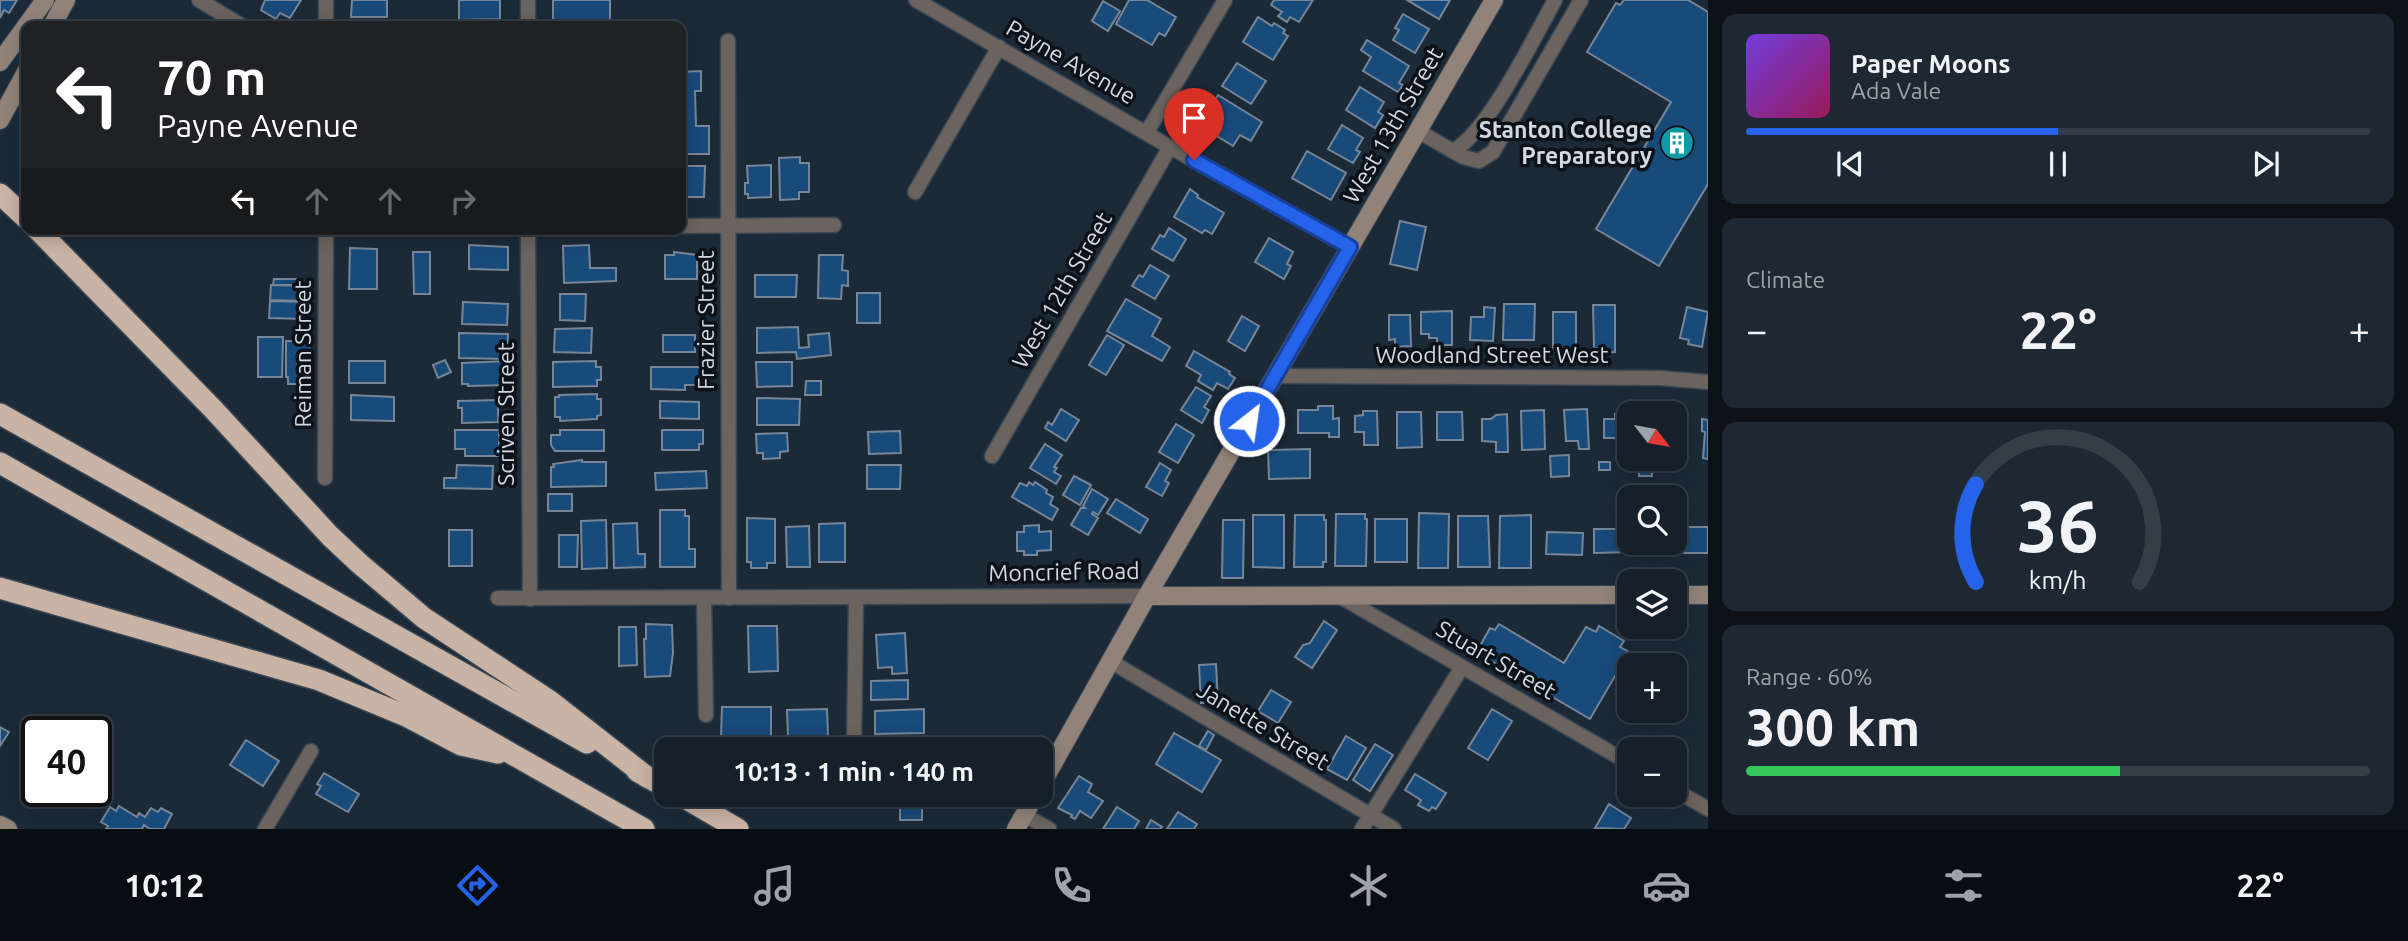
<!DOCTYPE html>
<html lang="en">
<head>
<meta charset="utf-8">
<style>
  body { margin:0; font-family:Ubuntu,sans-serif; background:#1e2832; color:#f1f3f6; height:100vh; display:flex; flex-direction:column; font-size:26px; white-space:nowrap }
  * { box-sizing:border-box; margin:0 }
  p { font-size:23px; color:#9da3a8 }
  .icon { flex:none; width:38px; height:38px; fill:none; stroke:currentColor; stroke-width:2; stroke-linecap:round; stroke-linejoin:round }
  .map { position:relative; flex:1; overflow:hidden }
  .side { display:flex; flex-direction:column; gap:14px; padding:14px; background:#0c1217; width:700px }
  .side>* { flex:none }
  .banner { position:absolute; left:21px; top:21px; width:665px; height:214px; border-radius:14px; box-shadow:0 4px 18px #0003,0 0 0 2px #343e47; background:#202124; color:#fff; overflow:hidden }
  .needle { width:46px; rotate:121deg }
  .buttons { position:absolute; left:1617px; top:401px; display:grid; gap:14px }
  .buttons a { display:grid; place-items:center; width:70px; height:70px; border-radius:14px; background:#15202a; box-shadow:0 4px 18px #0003,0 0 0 2px #343e47; font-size:35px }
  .speed { position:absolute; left:21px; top:716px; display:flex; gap:14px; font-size:35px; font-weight:700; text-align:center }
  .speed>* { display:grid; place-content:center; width:91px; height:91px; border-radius:50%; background:#15202a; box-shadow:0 4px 18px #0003,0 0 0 2px #343e47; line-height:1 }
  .speed .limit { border:4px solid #111; border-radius:10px; background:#fff; color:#111 }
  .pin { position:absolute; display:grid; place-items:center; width:60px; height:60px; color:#fff; margin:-72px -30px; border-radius:50% 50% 50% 0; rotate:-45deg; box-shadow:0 0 7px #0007 }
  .pin .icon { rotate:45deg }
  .me { position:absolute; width:77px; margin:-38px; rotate:30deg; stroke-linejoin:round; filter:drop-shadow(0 0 5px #0008) }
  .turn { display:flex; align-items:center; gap:24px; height:147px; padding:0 21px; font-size:32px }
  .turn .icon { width:91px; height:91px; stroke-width:2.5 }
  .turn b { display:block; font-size:49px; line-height:60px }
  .lanes { display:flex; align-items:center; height:66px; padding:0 21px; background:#0003; justify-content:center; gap:35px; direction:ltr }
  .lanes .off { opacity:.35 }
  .big { font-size:52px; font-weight:700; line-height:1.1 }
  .side .widget { flex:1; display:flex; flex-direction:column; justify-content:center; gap:10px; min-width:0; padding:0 24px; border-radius:14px; background:#1e2832 }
  .side .dial { align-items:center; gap:0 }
  .dial svg { height:182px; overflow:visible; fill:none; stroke:#343e47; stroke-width:7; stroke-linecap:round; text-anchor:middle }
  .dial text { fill:#f1f3f6; stroke:none }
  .song { display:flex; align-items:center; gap:21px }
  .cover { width:84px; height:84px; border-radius:10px; background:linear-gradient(135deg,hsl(260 70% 55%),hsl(330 70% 35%)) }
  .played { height:7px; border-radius:4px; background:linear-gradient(90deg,#2563eb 50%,#343e47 50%) }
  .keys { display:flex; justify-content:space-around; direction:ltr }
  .heat { display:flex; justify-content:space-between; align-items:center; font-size:38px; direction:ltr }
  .charge { height:10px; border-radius:5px; background:linear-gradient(90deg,#34c759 60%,#343e47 0) }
  .trip { position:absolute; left:654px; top:737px; width:399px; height:70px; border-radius:14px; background:#15202a; box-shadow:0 4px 18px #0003,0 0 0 2px #343e47; font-weight:700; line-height:70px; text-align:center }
  .dock { display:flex; height:112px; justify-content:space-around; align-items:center; background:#080d11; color:#9da3a8 }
  .dock .icon { width:49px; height:49px }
  .dock .on { color:#2563eb }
  .dock b { font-size:32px; color:#f1f3f6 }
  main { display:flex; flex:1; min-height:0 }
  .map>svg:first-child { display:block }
</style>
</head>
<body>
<main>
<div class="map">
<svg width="1708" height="829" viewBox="0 0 1708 829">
  <rect width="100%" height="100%" fill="#1c2a38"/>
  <!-- building -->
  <g fill="#184a7a" stroke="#768698" stroke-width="2">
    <path d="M0 0H17L9 13 4 10 0 18Z"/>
    <path d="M265 0H301L290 18 280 13 276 19 261 10Z"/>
    <path d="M352 0H387V17H351Z"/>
    <path d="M459 0H500V19L459 20Z"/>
    <rect x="553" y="0" width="57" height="23"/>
    <path d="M1129 0H1147L1176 17 1165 36 1159 33 1152 45 1116 24Z"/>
    <path d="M1274 0H1313L1299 22 1290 17 1287 22 1278 16 1282 12 1271 5Z"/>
    <path d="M1407 0H1450L1439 19Z"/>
    <path d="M1624 0H1688L1708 12V184L1659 266 1596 229 1671 102 1587 52 1616 3 1620 5Z"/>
    <path d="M1103 1 1120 11 1108 31 1092 21Z"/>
    <path d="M1403 14 1429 29 1415 53 1393 40 1399 30 1395 28Z"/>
    <path d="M1258 17 1272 26 1274 23 1285 30 1283 33 1288 36 1273 60 1243 42Z"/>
    <path d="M286 20 296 26H282Z"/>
    <path d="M1367 40 1409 66 1399 83 1403 85 1398 92 1363 71 1371 57 1361 50Z"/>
    <path d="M1237 63 1266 81 1251 104 1222 86Z"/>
    <path d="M701 71V91H695L696 126H709V154H687V127H681V72Z"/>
    <path d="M1360 87 1384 102 1378 112 1383 115 1375 128 1346 110Z"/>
    <path d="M1218 95 1262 122 1251 141 1240 135 1233 146 1199 125Z"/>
    <path d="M1342 125 1363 138 1356 150 1360 152 1353 163 1328 149Z"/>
    <path d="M1307 151 1346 173 1331 200 1292 178Z"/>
    <path d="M800 157V163H809V192H799V199L780 200 779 158Z"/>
    <path d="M771 165V197L748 198V194H745V183H748L747 166Z"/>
    <path d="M683 166H705L704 197H682Z"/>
    <path d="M1190 189 1198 195 1197 197 1224 213 1212 234 1205 230 1202 233 1174 217Z"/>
    <path d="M1400 221 1426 227 1417 270 1390 264Z"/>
    <path d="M1169 228 1186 239 1173 261 1152 249 1160 235 1164 237Z"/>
    <path d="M1269 238 1293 252 1287 264 1291 266 1284 279 1255 262Z"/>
    <path d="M469 245 508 247V270L469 269Z"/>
    <path d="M589 245 590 268H616V281L564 283 563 246Z"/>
    <path d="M350 248 377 249V289H349Z"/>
    <path d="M413 252H430V294H414Z"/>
    <path d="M674 252 697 255V279H665V255H674Z"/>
    <path d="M819 255H843L842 270 848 271V286L842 285 841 299 818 298Z"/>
    <path d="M1150 265 1169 276 1155 299 1132 286 1139 275 1143 277Z"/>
    <path d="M755 275H797L796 297H755Z"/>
    <path d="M274 279H300V285H273Z"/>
    <path d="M271 285 306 286 305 301 270 300Z"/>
    <rect x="857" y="293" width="23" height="30"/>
    <path d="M560 294H586L585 321 560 320Z"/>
    <path d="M1126 299 1161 319 1152 336 1170 347 1162 361 1107 331Z"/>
    <path d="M270 301 307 302 306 319 269 318Z"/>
    <path d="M463 302 508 304 507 325 462 324Z"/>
    <path d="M1504 304H1535L1534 340H1503Z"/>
    <path d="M1593 305H1615V352L1599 353V348H1594Z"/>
    <path d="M1484 307 1495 308 1493 341 1470 340 1471 317H1484Z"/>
    <path d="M1687 307 1708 312 1702 347 1688 344 1689 340 1680 338Z"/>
    <path d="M1452 311V345H1437V338H1429V334H1421V312Z"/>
    <rect x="1553" y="312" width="23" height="37"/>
    <path d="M1389 315H1410L1411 346 1395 347V339L1389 340Z"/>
    <path d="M1242 316 1259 326 1245 351 1228 341Z"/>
    <path d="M798 327 799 348 809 347 808 335 829 333 831 355 797 359 796 352 757 353V328Z"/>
    <path d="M592 328 591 353 554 352 555 329Z"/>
    <path d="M459 333 508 334 507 359 459 358Z"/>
    <rect x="663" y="335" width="32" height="17"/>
    <path d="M1107 335 1124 345 1106 375 1089 365Z"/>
    <path d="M258 337H283L282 377H258Z"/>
    <path d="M286 341H310L308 384H288V377H286Z"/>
    <path d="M1194 351 1230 372 1229 374 1235 378 1228 389 1217 383 1213 390 1198 381 1201 375 1186 366Z"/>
    <path d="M445 360 451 372 438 378 433 365Z"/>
    <rect x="349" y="361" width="36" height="22"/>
    <path d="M508 361V385L468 386V384H462V363Z"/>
    <path d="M596 361V367H601V380H597V386L553 387V362Z"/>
    <path d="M756 362H792V386L757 387Z"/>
    <path d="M651 367H700V385H685V390L651 389Z"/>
    <path d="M806 381H821V395H805Z"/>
    <path d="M1196 387 1211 396 1204 407 1209 410 1202 423 1181 410Z"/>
    <path d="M597 394V399H601V415L597 416V419L560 421V417H555V397H559V395Z"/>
    <path d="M351 395 394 397V421L351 420Z"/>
    <path d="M757 398 800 399 799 425H757Z"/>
    <path d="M498 400V422L462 423V408H458V401Z"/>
    <path d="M660 401 699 402V419L660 418Z"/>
    <path d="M1318 406H1333V419L1339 418V437H1329V433H1298V410H1318Z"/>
    <path d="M1061 409 1079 420 1066 441 1045 428 1048 422 1052 425Z"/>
    <path d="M1587 409 1589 449H1579L1578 441H1566L1564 410Z"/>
    <path d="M1544 410 1545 449 1522 450 1521 411Z"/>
    <path d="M1363 411H1377L1378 445H1364V432H1355V416L1363 415Z"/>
    <path d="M1397 412H1421L1422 447 1397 448Z"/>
    <path d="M1437 412H1462L1463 440H1437Z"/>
    <path d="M1507 414 1508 452H1496V442L1482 441V419H1491L1496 415Z"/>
    <path d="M1615 414H1629V438H1604V419H1615Z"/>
    <path d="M1675 415 1680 416 1675 446Z"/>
    <path d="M1702 419 1708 420V459L1703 458 1705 432 1702 431Z"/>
    <path d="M1176 424 1194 435 1178 463 1159 452Z"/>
    <path d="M455 430H499V456H465V449H455Z"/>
    <path d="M560 430H604V451H555L551 445V435H560Z"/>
    <path d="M662 430H703V444H699V450H662Z"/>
    <path d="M900 431 901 453 869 454 868 432Z"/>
    <path d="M787 433 788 451 780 452V458L763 459V453H757L756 434Z"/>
    <path d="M1045 444 1062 455 1054 467 1057 468 1054 472 1061 476 1056 484 1030 468Z"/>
    <path d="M1310 449V478L1269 479 1268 450Z"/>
    <path d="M1569 455V476L1551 477 1550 456Z"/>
    <rect x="1639" y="458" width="13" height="18"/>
    <path d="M582 460V462H606V486L551 487V467H554L553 464Z"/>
    <rect x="1599" y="462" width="11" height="8"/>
    <path d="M1160 463 1171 470 1165 481 1169 483 1162 496 1146 487Z"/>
    <path d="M457 465 493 466 492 489 444 488V478H456Z"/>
    <path d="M867 465H901L900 489H867Z"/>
    <path d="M706 471 707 488 656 490 655 473Z"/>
    <path d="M1074 476 1091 485 1080 505 1063 495Z"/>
    <path d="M1029 482 1033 485 1035 482 1047 490 1046 493 1053 497 1050 504 1058 509 1052 520 1012 497 1020 483 1027 486Z"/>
    <path d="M1092 489 1108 499 1098 515 1093 512 1092 514 1098 518 1088 535 1071 525 1081 508H1085L1083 506Z"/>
    <rect x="548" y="494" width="24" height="17"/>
    <path d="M1116 499 1148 519 1140 533 1107 513Z"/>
    <path d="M660 510H685V516H689V549H695V567H660Z"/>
    <path d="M1419 513 1449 514 1448 568H1418Z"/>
    <path d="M1336 514H1365V519H1367L1366 566H1335Z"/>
    <path d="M1253 515H1284V568L1253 567Z"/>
    <path d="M1295 515H1324V520H1326V562H1323V567H1294Z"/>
    <path d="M1531 515V568H1499L1500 516Z"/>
    <path d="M1458 516H1488L1490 567H1458Z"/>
    <path d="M747 518 775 519V563H767V568H751V562H747Z"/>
    <rect x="1375" y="519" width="32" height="43"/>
    <path d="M606 520 607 568 582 569 581 521Z"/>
    <path d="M1223 520H1244L1243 578H1222Z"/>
    <path d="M637 523 638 554H645V567L614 568 613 524Z"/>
    <path d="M845 523V562H819V524Z"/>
    <path d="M1039 525V532L1051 531V550L1037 551V555H1024V551H1017V532H1024V526Z"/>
    <path d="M809 526 810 567H787L786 527Z"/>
    <path d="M1675 527V554L1646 553V549H1636V542H1675Z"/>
    <rect x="1684" y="527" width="24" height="26"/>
    <path d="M1594 529H1629L1630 552 1594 553Z"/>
    <rect x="449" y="530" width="23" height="36"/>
    <path d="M1547 532 1583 533 1582 555 1546 554Z"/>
    <path d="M559 535H578L577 567H559Z"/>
    <path d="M1324 621 1337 630 1312 668 1295 657 1303 645 1310 643Z"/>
    <path d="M646 624 672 625 673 653 670 676 645 677 644 639H646Z"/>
    <path d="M1499 624 1564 663 1586 627 1596 632 1599 626 1624 641 1620 647 1629 652 1590 719 1481 655 1484 649 1480 646 1490 628 1495 630Z"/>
    <path d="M748 626H777L778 671 749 672Z"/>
    <path d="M619 627H636L637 665 619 666Z"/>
    <path d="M905 633 907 673 892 674V667L878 668 876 635Z"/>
    <path d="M1216 664 1218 702 1201 703 1199 665Z"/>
    <path d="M908 680V699L871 700V681Z"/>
    <path d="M1271 690 1291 702 1278 723 1258 711Z"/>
    <path d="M722 707H771V738H721Z"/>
    <path d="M827 709 828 736H788L787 710Z"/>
    <path d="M924 709V733L875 734V711Z"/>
    <path d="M1492 709 1512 721 1488 760 1468 748Z"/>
    <path d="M0 727 9 732 0 746Z"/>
    <path d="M1208 731 1214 735 1206 750 1199 746Z"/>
    <path d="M1174 733 1221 760 1202 792 1156 764Z"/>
    <path d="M1346 736 1366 748 1347 780 1327 769Z"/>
    <path d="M793 739 831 740 830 749H792Z"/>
    <path d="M884 739 923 740V749H884Z"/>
    <path d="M246 740 279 761 263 786 230 765Z"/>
    <path d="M1375 744 1393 755 1370 791 1353 780Z"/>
    <path d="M324 773 359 794 348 812 316 794 321 786 317 784Z"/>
    <path d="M1415 774 1446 793 1436 809 1432 807 1429 811 1418 805 1421 800 1405 790Z"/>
    <path d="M1079 776 1092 784 1088 792 1103 801 1091 818 1080 811 1075 819 1071 817 1072 815 1058 808Z"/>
    <rect x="900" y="796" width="22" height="24"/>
    <path d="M1609 804 1631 818 1624 829 1595 828Z"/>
    <path d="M119 806 137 817 139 813 145 817 151 808 158 812 161 808 172 814 164 829H150L144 825 142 829H106L108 826 101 822 110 807 116 811Z"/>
    <path d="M1117 807 1139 821 1134 829H1103Z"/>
    <path d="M1178 812 1197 824 1194 829H1167Z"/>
    <path d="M1151 820 1162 827 1160 829H1146Z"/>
  </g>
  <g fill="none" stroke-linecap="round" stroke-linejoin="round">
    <!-- street casing -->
    <g stroke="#394653" stroke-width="17">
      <g id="street">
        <path d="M199 0 242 26"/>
        <path d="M528 0V26"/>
        <path d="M916 0 1170 147 1350 247"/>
        <path d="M326 26V0"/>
        <path d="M728 41 729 598"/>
        <path d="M1418 131 1463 157 1479 161 1493 152 1581 0"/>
        <path d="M1147 132 1225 0"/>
        <path d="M1453 151C1489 131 1533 39 1555 0"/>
        <path d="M915 192 999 47"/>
        <path d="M681 226 834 225"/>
        <path d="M528 229 530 599"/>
        <path d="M1275 376 1660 378 1708 382"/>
        <path d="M992 456 1170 147"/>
        <path d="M325 478 326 229"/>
        <path d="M1339 596 1629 763"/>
        <path d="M498 598 1147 596"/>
        <path d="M704 598 706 715"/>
        <path d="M1110 661 1394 829"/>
        <path d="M854 749 856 597"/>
        <path d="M1675 790 1708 809"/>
        <path d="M1024 815 1049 829"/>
        <path d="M265 829 311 751"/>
        <path d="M1362 829 1462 667"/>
      </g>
    </g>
    <!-- secondary casing -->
    <g stroke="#394653" stroke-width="20">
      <g id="secondary">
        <path d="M52 26 66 0"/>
        <path d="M0 62 45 0"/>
        <path d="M0 120 26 72"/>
        <path d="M1675 595H1708"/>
        <path d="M1147 596 1629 595"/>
        <path d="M1041 785 1147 596 1494 0"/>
        <path d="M0 825 8 829"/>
        <path d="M1016 829 1036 794"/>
      </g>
    </g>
    <!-- highway casing -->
    <g stroke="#394653" stroke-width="24">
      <g id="highway">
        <path d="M0 194 26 218"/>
        <path d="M37 229 213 409 330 536 360 564 424 618 550 701 647 777"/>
        <path d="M0 414 587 743"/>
        <path d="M0 463 644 829"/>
        <path d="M0 588 319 680 406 716 461 745 498 753"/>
        <path d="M637 771 667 788"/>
        <path d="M678 794 738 829"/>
      </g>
    </g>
    <!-- street -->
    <use href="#street" stroke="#6b635d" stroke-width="14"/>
    <!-- secondary -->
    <use href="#secondary" stroke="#91837a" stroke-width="18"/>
    <!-- highway -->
    <use href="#highway" stroke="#c9b3a4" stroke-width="21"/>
  </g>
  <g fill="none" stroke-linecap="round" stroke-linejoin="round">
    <!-- route casing -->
    <g stroke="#184099" stroke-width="18">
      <path id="route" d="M1194 160 1350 247 1249 421"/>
    </g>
    <!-- route -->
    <use href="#route" stroke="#2563eb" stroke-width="12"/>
  </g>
  <!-- icons -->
  <defs>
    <g id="building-disc" transform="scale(1.75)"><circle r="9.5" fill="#0f9aa8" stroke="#0c1218"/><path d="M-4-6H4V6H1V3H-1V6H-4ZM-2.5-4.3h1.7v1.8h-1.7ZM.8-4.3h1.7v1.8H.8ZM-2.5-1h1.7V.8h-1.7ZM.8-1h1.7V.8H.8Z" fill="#fff"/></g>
  </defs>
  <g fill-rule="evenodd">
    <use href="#building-disc" x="1677" y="143"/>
  </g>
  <g text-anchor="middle" stroke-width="7" stroke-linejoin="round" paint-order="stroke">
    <!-- street labels -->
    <g font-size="23" fill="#d0d9e2" stroke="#0c1218">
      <text transform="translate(1071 62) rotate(30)" y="8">Payne Avenue</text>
      <text transform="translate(1393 125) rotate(-60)" y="8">West 13th Street</text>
      <text transform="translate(1062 290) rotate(-60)" y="8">West 12th Street</text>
      <text transform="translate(706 320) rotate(-90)" y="8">Frazier Street</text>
      <text transform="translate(303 354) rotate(-90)" y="8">Reiman Street</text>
      <text x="1492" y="363">Woodland Street West</text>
      <text transform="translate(506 414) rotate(-90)" y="8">Scriven Street</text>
      <text transform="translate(1064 572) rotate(-1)" y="8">Moncrief Road</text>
      <text transform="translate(1496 660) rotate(30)" y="8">Stuart Street</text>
      <text transform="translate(1263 726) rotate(31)" y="8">Janette Street</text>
    </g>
    <!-- poi labels -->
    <g font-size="23" font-weight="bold" fill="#d0d9e2" stroke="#0c1218" text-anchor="end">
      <text x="1652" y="138">Stanton College<tspan x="1652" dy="26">Preparatory</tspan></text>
    </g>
  </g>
</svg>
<div class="buttons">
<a><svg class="needle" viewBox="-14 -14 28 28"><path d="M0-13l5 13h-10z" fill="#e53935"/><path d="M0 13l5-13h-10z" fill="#9da3a8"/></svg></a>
<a><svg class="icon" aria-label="search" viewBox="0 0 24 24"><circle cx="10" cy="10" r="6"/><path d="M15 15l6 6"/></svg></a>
<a><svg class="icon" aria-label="layers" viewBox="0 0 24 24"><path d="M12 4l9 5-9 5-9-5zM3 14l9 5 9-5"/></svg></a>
<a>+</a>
<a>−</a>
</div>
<div class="speed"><div class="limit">40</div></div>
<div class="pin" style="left:1194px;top:160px;background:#d93025"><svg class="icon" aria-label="arrive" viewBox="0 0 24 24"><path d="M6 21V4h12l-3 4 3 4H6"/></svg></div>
<svg class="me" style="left:1249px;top:421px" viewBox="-20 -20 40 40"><circle r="17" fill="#2563eb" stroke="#fff" stroke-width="3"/><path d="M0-11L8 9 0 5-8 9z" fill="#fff"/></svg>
<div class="trip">10:13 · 1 min · 140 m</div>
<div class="banner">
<div class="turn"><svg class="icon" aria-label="left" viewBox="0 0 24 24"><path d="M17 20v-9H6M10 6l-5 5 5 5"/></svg><div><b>70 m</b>Payne Avenue</div></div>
<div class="lanes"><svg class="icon" aria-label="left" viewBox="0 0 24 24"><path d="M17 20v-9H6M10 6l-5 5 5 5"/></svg><svg class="icon off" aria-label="ahead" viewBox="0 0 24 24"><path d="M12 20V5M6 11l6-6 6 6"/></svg><svg class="icon off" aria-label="ahead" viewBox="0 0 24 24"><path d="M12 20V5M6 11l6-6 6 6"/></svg><svg class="icon off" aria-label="right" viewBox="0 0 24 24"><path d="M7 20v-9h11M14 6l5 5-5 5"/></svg></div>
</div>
</div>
<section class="side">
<div class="widget">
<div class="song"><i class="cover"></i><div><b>Paper Moons</b><p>Ada Vale</p></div></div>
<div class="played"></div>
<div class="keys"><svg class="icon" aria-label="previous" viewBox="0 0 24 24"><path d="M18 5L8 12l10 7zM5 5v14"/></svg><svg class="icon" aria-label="pause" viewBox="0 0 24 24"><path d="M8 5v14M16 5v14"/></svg><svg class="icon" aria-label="next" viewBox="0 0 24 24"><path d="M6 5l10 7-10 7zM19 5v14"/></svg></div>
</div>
<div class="widget"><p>Climate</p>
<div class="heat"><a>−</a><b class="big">22°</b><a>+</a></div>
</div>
<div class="widget dial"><svg viewBox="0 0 100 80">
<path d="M14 69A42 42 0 1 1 86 69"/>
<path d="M14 69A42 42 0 0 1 14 26" stroke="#2563eb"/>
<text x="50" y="56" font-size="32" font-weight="700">36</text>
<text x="50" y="72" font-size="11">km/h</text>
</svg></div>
<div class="widget"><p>Range · 60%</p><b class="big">300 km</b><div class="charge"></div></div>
</section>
</main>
<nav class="dock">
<b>10:12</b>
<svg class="icon on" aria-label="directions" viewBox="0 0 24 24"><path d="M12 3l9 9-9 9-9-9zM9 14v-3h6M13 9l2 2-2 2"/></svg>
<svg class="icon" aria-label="music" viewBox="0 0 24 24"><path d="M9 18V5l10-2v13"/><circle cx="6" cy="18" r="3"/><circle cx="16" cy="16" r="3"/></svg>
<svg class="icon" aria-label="phone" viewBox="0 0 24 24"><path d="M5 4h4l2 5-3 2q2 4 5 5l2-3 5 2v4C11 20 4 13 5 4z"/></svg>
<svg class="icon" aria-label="climate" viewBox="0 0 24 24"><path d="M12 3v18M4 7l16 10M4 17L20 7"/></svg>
<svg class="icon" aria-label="car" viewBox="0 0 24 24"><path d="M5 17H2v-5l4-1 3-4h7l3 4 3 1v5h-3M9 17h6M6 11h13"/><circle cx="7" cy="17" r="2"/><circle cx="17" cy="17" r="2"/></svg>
<svg class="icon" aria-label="filters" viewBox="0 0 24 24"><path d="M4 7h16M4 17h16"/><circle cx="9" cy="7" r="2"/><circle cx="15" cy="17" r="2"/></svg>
<b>22°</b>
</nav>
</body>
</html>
